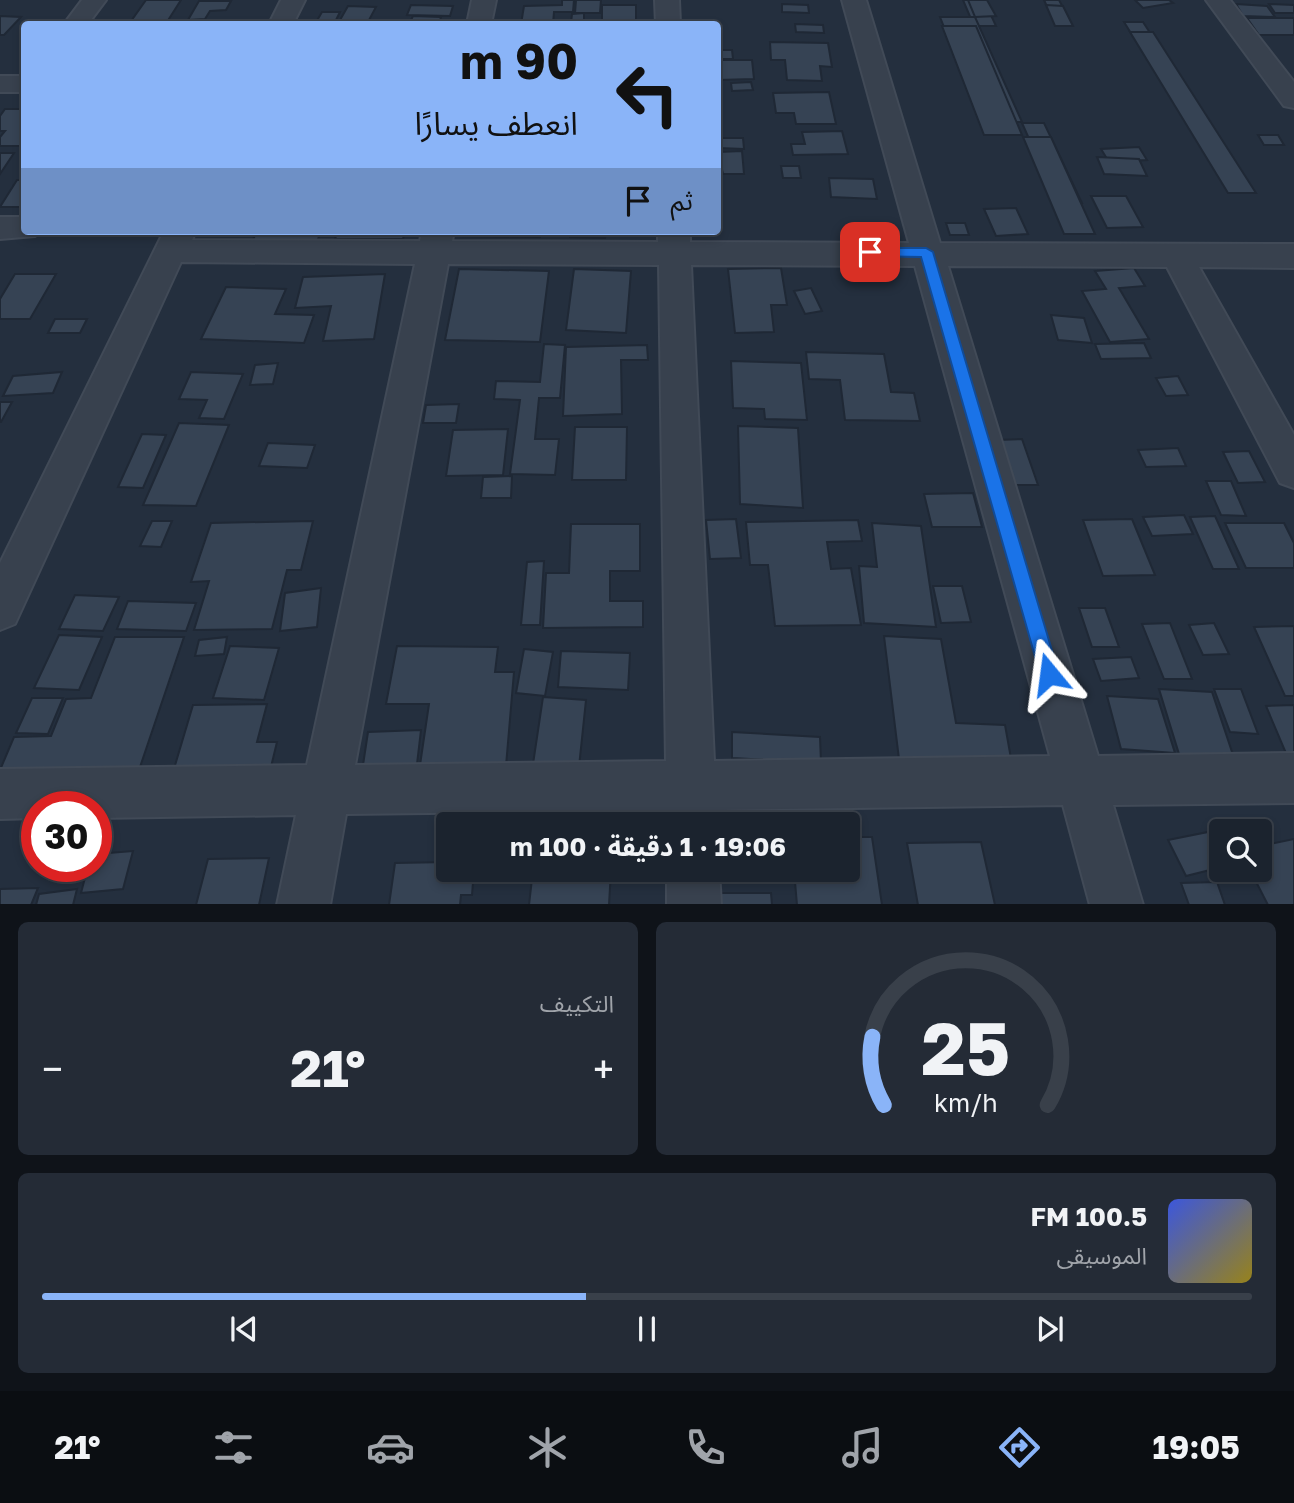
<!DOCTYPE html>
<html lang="ar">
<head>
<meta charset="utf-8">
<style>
  body { margin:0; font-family:"Golos Text","Noto Sans Arabic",sans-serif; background:#242b36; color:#f1f3f6; direction:rtl; height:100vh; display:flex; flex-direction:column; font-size:26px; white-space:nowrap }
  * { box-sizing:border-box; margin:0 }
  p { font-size:23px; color:#a0a4aa }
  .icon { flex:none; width:38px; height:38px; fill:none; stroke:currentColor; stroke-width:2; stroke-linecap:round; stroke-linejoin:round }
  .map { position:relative; height:904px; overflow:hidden; direction:ltr }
  .panel { display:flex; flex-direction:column; gap:18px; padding:18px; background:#0f1319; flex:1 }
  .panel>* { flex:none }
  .guide { position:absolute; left:21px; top:21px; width:700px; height:214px; border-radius:7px; box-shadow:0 4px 10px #0003,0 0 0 2px #39404a; direction:rtl; background:#8ab4f8; color:#111; overflow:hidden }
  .controls { position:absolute; left:1209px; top:819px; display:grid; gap:14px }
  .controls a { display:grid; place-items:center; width:63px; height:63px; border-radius:7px; background:#1b232e; box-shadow:0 4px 10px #0003,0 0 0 2px #39404a; font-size:35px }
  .speed { position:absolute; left:21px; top:791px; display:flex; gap:14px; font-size:35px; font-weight:700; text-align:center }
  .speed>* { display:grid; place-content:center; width:91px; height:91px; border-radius:50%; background:#1b232e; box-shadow:0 4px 10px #0003,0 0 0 2px #39404a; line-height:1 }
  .speed .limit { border:10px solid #d22; background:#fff; color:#111 }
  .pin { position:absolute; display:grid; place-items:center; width:60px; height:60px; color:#fff; margin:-30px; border-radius:14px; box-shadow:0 4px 10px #0006 }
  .me { position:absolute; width:77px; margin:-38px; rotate:344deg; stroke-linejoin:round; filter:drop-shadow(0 0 5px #0008) }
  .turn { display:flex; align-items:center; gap:24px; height:147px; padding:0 28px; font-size:32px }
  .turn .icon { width:91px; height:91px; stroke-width:2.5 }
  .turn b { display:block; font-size:49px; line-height:60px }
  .then { display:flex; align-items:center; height:66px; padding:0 28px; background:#0003; gap:14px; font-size:26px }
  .big { font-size:52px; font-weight:700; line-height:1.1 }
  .panel .tile { flex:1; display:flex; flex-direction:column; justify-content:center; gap:10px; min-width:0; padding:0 24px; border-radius:10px; background:#242b36 }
  .panel .dial { align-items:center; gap:0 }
  .dial svg { height:182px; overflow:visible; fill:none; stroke:#39404a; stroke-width:7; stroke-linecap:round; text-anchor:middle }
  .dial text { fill:#f1f3f6; stroke:none }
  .song { display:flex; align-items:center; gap:21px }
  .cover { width:84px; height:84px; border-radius:10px; background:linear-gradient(135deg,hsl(230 70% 55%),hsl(50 70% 35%)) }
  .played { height:7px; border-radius:4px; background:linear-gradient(90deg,#8ab4f8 45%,#39404a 45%) }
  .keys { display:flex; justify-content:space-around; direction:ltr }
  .heat { display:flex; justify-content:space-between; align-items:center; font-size:38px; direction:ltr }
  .panel .tiles { flex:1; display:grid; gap:18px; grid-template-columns:1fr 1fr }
  .tile:last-child { grid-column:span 2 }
  .trip { position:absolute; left:436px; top:812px; width:424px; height:70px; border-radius:7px; background:#1b232e; box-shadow:0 4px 10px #0003,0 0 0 2px #39404a; font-weight:700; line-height:70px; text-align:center; direction:rtl }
  .tabs { display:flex; height:112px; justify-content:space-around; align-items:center; background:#0b0e12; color:#a0a4aa }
  .tabs .icon { width:49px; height:49px }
  .tabs .selected { color:#8ab4f8 }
  .tabs b { font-size:32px; color:#f1f3f6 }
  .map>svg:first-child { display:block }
</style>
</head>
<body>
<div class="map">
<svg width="1294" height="905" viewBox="0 0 1294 905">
  <rect width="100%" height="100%" fill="#242f3e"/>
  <!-- building -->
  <g fill="#364354" stroke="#1f2835" stroke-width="2">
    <path d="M146 0H181L167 22H238L129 24Z"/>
    <path d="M562 0H574L573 12H554L553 24H521L524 6 562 5Z"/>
    <path d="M576 0H601L600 13H575Z"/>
    <path d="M963 0H984L996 26H974Z"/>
    <path d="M968 0H987L996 16 975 17Z"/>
    <path d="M1044 0H1059L1067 15H1051Z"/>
    <path d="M1135 0H1169L1173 3 1143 8Z"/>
    <path d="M199 1H231L226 10 210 11 205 19 188 20Z"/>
    <path d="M782 4 808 5 809 13 782 12Z"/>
    <path d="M1236 4 1267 6 1275 17 1243 16Z"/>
    <path d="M1269 4 1294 5V13H1275Z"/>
    <path d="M411 5 453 6 450 16 407 15Z"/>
    <rect x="602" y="5" width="34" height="15"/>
    <path d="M1046 5 1063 6 1073 26H1055Z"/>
    <path d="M348 6 376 7 368 22 340 20Z"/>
    <path d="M322 12H340L335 22 373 23 315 24Z"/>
    <path d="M584 13V23H571L572 14Z"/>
    <path d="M0 16 21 17 4 35H0Z"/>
    <path d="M413 16 441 17 439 24H409Z"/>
    <path d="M940 17H975L1022 122H982Z"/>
    <path d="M1247 18H1294V35H1259Z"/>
    <path d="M1124 22H1143L1243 176H1220Z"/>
    <path d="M795 24 823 25 824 33 796 32Z"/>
    <path d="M942 26H976L1022 135H984Z"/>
    <path d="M1130 32H1153L1256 193H1228Z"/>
    <path d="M770 42 828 43 832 67 820 66 822 81 787 80 785 60H771Z"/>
    <path d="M718 50H732L733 59H718Z"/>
    <path d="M718 60H752L754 79 718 80Z"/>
    <path d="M751 82 753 90 732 91 731 83Z"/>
    <path d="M829 92 836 124H796L794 113H776L773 93Z"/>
    <path d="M5 109H24V146H0V137L5 131H0V116Z"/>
    <path d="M1022 123H1044L1082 203 1058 204Z"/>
    <path d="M842 131 848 154 793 155 791 144H805L802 132Z"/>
    <path d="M1258 135H1278L1284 145H1264Z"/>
    <path d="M1023 137H1051L1095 234H1064Z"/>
    <path d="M718 138H743L744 149 718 148Z"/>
    <path d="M1139 147 1147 160 1109 162 1101 149Z"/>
    <path d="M742 151 744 174H723L718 152Z"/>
    <path d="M0 153H14L0 174Z"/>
    <path d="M1097 157 1139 159 1147 176 1104 174Z"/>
    <path d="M781 166H799L801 178H783Z"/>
    <path d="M829 178 873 179 877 199 831 197Z"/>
    <path d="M17 180H24V207H0Z"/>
    <path d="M1091 196H1126L1143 227 1107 228Z"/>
    <path d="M1016 208 1028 234 996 236 984 209Z"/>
    <path d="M946 223H965L969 235H950Z"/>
    <path d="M257 231H321L317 242H252Z"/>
    <path d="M338 231H405L403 239H335Z"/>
    <path d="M460 231H541L540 237 459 236Z"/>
    <path d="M570 231H606L605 238 570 237Z"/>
    <path d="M781 268 787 305H771L774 332 735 333 728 269Z"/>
    <path d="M1134 268 1145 286 1119 288 1149 339 1110 342 1082 291 1106 289 1095 271Z"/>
    <path d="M459 269 549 271 540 342 445 340Z"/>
    <path d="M574 269 631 271 626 333 566 330Z"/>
    <path d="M15 274H56L30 319H0V299Z"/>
    <path d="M385 274 374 339 323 341 331 306 295 308 303 277Z"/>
    <path d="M226 287 286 289 275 314 314 315 304 343 201 339Z"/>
    <path d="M811 288 822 311 805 314 794 291Z"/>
    <path d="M1051 315 1084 318 1092 343 1058 340Z"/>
    <path d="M55 319H87L80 333H48Z"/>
    <path d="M1144 343 1151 358 1101 359 1095 344Z"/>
    <path d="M544 344 565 345 560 398H539L535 439H559L555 475 510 474 520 400 494 399 496 381 540 382Z"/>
    <path d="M647 345 648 360H621L622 414 563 416 566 347Z"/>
    <path d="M806 352 884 354 891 392 914 393 920 421 845 420 840 380 809 379Z"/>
    <path d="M731 361 801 363 807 420 765 419 764 409 733 408Z"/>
    <path d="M278 363 273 384 250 385 255 365Z"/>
    <path d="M62 372 53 393 3 396 13 376Z"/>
    <path d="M191 372 243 374 224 419 199 418 207 400 179 399Z"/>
    <path d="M1178 376 1188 395 1166 396 1156 378Z"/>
    <path d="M0 402H12L1 422H0Z"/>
    <path d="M459 404 456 423H423L426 405Z"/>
    <path d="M179 423 229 425 196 506 143 505Z"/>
    <path d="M738 426 798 428 803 508 740 504Z"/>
    <path d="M575 427H627L626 480H572Z"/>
    <path d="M508 429 503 475 446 476 453 430Z"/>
    <path d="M142 434 166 435 143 488 118 487Z"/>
    <path d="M1022 439 1038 485H1013L998 440Z"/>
    <path d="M268 443 315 445 307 468 259 466Z"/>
    <path d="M1178 448 1186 466 1146 467 1138 450Z"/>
    <path d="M1249 451 1265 482 1238 483 1223 452Z"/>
    <path d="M512 476 511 498H481L483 477Z"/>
    <path d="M1206 481H1231L1246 516 1221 515Z"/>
    <path d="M973 493 982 527H932L924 494Z"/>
    <path d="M1184 515 1193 534 1152 536 1143 517Z"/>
    <path d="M1215 516 1239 569H1213L1190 517Z"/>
    <path d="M736 519 741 558 710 559 706 520Z"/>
    <path d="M1132 519 1155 575 1103 576 1083 520Z"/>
    <path d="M858 520 862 541 827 542 831 569 851 568 861 625 775 626 768 565H750L746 522Z"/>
    <path d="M152 521H172L161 547 140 546Z"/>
    <path d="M313 521 301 570H287L272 629 194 630 209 581 191 582 211 523Z"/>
    <path d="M872 523 921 526 936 627 864 623 859 566 877 567Z"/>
    <path d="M1225 523H1284L1294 543V568H1246Z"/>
    <path d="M571 524H640V571H610V601H643V627L543 628 546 573H569Z"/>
    <path d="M544 561 540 625H521L527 562Z"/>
    <path d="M933 586H962L971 622 941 623Z"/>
    <path d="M321 588 317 627 280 631 285 593Z"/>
    <path d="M75 595 119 597 103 631 59 629Z"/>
    <path d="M128 601 196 603 186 631 117 629Z"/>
    <path d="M1079 608H1105L1119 647H1092Z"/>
    <path d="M1170 623 1192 679H1164L1142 624Z"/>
    <path d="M1214 623 1229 654 1203 655 1189 625Z"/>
    <path d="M1294 626V696H1285L1254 627Z"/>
    <path d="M59 635 102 637 79 690 34 688Z"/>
    <path d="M884 636 941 639 956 723 1005 725 1012 764 899 759Z"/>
    <path d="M115 637H184L139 770H0L14 737 51 736 66 699 91 698Z"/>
    <path d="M227 637 224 654 195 656 199 640Z"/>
    <path d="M230 646 279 648 264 700 213 698Z"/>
    <path d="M397 646 498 647 495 672H514L506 766 420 765 429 704H386Z"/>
    <path d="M524 649 553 652 545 696 516 693Z"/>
    <path d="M561 651 630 653 628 690 558 687Z"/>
    <path d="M1131 657 1139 678 1101 681 1093 659Z"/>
    <path d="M1159 689 1212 692 1234 758 1179 754Z"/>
    <path d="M1214 689H1241L1258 734 1230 732Z"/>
    <path d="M1107 696 1158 699 1175 753 1121 749Z"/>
    <path d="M543 697 586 700 579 767 533 764Z"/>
    <path d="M32 698H63L48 734 16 733Z"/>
    <path d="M267 704 257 742H277L270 771 173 772 193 705Z"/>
    <path d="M1294 705V758H1288L1266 706Z"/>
    <path d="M421 730 417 764 363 765 368 732Z"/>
    <path d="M732 732 820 737 821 763 732 758Z"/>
    <path d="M1208 832 1222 859V867L1186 876 1168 840Z"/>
    <path d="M847 837H872L882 905H797L794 870H847Z"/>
    <path d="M1294 839V905H1268L1250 870H1260V846Z"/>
    <path d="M981 842 995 905H918L907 843Z"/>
    <path d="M133 851 123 889 81 893 88 866H96V854Z"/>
    <path d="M269 858 259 905H196L208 859Z"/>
    <path d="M448 862V870H474L472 895H461L460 905H389L395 863Z"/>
    <path d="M533 870H611L609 905H529Z"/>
    <path d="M1217 882 1225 905H1189L1181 883Z"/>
    <path d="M38 888 31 905H0V889Z"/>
    <path d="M77 889 73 905H36L39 894Z"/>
    <path d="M715 893H771L772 905H715Z"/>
  </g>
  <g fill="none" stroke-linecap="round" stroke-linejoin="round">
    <!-- minor casing -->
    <g stroke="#414a57" stroke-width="4">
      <g id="minor">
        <path d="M82 0H106L88 24H64Z"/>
        <path d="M281 0H305L293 24H269Z"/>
        <path d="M472 0H496L491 24H467Z"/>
        <path d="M655 0H679L680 24H656Z"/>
        <path d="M842 0H866L940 243 1294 244V268L1199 267 1294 435V488L1280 483 1167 267 948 266 1098 756 1294 753V803L1113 805 1143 905H1090L1063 805 717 810V824H667V810L346 814 330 905H277L296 815 96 818V807H37V818L0 819V769L307 765 415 264 181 262 15 624 0 630V563L164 231H196L192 240 420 241 422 231H454L452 241 658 242V231H690V242L909 243ZM448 264 659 265 666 761 355 765ZM691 265 915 266 1050 756 714 761Z"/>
        <path d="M1206 0H1230L1294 82V108L1284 106Z"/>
        <rect x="0" y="76" width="24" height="16"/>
        <path d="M0 217H24V231H38L35 236 0 239Z"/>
        <path d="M667 870H719L721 905H667Z"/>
      </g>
    </g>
    <!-- minor -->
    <use href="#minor" fill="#38414e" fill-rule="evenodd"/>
  </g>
  <!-- route -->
  <path fill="#1a73e8" stroke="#114b97" stroke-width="2" d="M870 248H926L933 252 1059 674 1056 681 1049 683 1043 681 1040 674 921 257 865 256V249Z"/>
</svg>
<div class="controls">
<a><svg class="icon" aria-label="search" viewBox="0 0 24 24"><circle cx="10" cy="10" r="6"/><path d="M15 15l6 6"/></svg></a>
</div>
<div class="speed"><div class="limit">30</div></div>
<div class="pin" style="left:870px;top:252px;background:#d93025"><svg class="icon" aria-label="arrive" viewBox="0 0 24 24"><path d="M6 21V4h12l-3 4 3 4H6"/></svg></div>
<svg class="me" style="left:1049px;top:674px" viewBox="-20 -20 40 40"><path d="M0-17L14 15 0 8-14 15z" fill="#1a73e8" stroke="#fff" stroke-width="4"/></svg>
<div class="trip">19:06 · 1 دقيقة · 100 m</div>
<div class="guide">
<div class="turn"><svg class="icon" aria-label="left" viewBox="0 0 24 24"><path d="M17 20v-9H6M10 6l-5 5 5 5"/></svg><div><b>90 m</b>انعطف يسارًا</div></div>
<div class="then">ثم<svg class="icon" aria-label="arrive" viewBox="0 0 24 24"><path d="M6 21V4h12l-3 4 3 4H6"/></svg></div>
</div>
</div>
<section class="panel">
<div class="tiles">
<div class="tile dial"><svg viewBox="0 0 100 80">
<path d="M14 69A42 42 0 1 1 86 69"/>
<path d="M14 69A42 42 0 0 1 9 39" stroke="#8ab4f8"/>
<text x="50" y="56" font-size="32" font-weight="700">25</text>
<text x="50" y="72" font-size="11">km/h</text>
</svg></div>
<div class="tile"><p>التكييف</p>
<div class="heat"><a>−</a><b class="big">21°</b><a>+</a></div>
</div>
<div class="tile">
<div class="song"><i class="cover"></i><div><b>100.5 FM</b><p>الموسيقى</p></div></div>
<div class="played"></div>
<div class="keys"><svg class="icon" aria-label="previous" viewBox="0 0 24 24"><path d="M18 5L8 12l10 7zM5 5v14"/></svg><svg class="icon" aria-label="pause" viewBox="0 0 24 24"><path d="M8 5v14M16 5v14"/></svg><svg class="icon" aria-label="next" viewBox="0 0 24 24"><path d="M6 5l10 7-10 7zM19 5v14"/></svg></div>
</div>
</div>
</section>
<nav class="tabs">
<b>19:05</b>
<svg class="icon selected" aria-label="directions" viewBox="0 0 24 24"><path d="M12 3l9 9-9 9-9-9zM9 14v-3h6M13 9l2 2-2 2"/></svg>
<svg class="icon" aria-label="music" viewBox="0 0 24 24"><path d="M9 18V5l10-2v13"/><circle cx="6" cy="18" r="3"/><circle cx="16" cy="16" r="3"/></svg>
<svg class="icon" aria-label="phone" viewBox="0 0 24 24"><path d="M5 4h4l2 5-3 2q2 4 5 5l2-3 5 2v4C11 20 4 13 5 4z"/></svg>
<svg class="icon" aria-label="climate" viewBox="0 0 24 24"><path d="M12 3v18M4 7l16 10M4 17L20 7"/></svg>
<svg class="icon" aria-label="car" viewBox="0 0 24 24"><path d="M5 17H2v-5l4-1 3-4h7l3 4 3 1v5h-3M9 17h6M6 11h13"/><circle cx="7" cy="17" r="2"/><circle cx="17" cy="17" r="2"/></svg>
<svg class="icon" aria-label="filters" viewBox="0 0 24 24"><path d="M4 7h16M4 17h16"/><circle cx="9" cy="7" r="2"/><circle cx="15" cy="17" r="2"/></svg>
<b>21°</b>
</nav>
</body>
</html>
